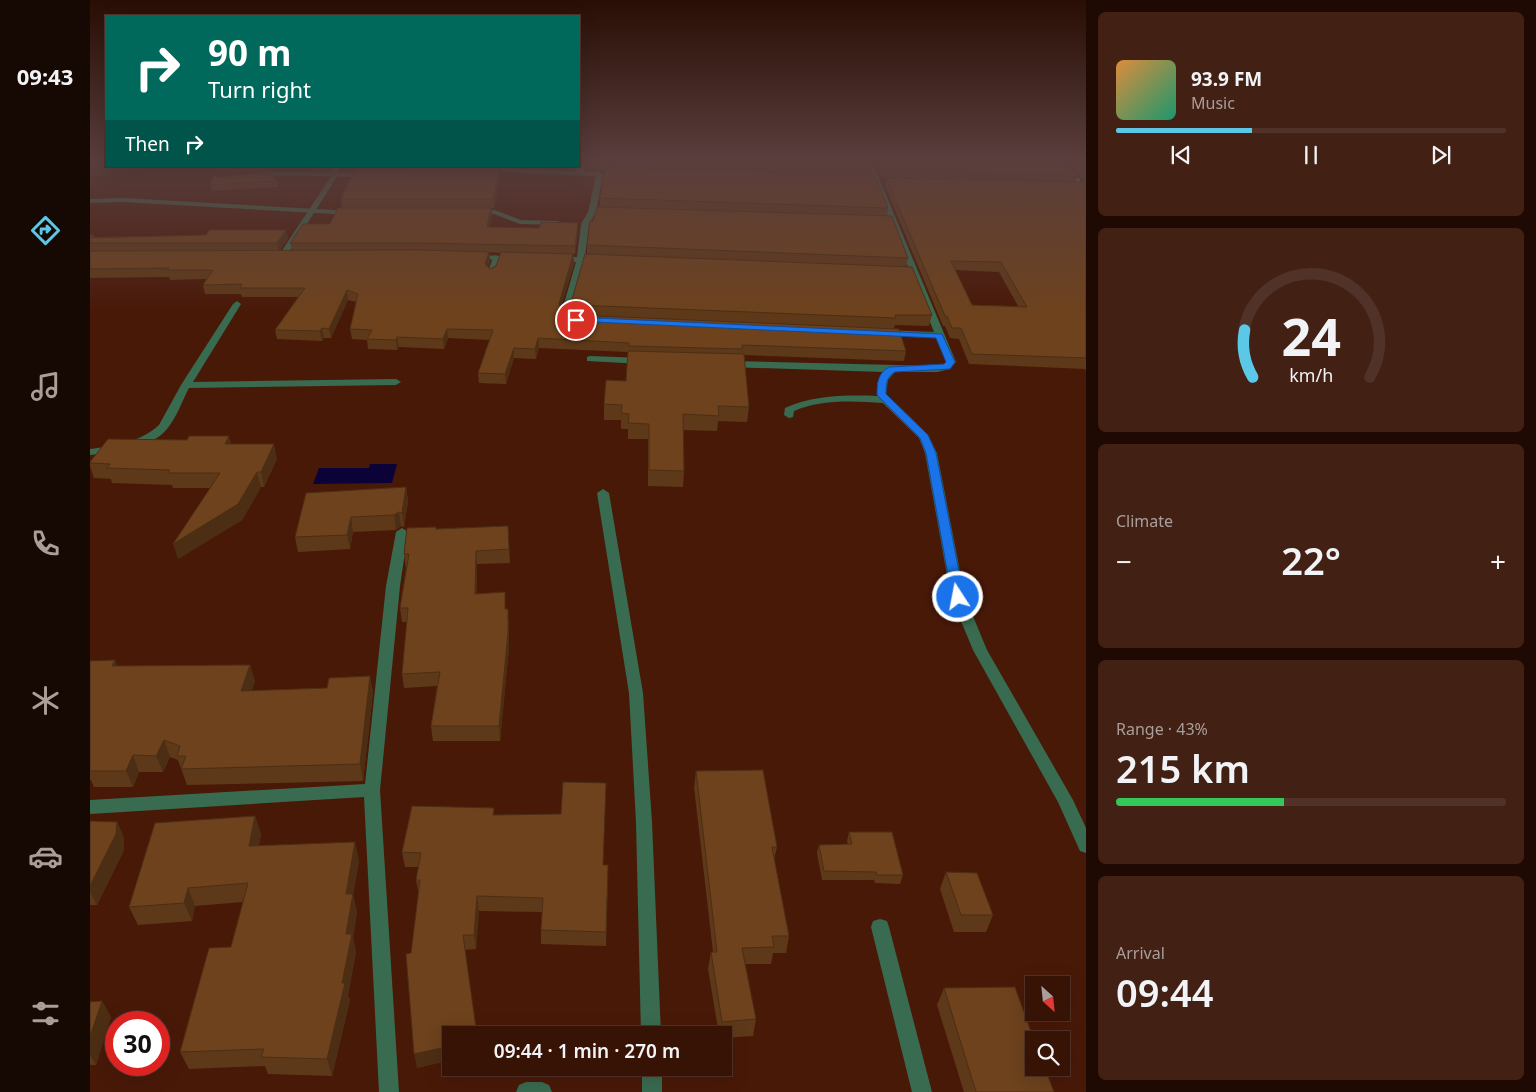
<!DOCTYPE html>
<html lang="en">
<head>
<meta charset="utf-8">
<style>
  body { margin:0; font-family:"Noto Sans",sans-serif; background:#422014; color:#f1f3f6; height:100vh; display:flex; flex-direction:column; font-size:19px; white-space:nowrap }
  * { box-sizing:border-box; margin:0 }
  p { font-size:16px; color:#aa9e9b }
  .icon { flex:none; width:28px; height:28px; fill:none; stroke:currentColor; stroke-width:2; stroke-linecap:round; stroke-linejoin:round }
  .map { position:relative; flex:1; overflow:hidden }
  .details { display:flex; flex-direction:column; gap:12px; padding:12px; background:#1e0a03; width:450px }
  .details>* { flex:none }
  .banner { position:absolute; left:15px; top:15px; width:475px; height:152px; border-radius:0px; box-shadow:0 5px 20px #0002,0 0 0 1px #513228; background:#00695c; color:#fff; overflow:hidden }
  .needle { width:32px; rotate:153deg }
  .fabs { position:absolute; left:935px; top:976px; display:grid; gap:10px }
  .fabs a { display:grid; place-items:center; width:45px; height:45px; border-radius:0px; background:#371306; box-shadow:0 5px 20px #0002,0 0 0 1px #513228; font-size:25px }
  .speed { position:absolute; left:15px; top:1011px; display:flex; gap:10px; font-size:25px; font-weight:700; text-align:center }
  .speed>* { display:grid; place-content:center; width:65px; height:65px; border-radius:50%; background:#371306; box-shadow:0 5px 20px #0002,0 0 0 1px #513228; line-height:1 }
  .speed .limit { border:8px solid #d22; background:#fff; color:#111 }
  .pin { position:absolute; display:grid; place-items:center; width:42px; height:42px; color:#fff; margin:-21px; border:2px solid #fff; border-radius:50%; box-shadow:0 1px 5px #0007 }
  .me { position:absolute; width:55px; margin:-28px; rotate:349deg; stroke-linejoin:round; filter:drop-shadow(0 0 4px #0008) }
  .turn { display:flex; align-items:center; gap:18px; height:105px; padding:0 20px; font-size:22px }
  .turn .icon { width:65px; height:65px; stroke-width:2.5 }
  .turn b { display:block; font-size:35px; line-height:42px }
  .then { display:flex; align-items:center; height:48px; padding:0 20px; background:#0003; gap:10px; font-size:19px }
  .big { font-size:38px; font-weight:600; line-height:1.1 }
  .details .tile { flex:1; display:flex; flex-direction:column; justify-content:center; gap:8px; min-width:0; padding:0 18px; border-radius:8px; background:#422014 }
  .details .dial { align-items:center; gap:0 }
  .dial svg { height:130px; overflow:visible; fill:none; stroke:#513228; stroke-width:7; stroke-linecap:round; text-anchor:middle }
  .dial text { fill:#f1f3f6; stroke:none }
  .song { display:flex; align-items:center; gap:15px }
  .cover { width:60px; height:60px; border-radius:8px; background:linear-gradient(135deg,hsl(30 70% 55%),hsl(160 70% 35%)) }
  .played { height:5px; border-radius:2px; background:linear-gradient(90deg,#5ac8e6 35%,#513228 35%) }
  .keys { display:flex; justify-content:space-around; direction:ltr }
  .heat { display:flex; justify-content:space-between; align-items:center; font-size:28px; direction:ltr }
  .charge { height:8px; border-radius:4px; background:linear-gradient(90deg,#34c759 43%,#513228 0) }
  .trip { position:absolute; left:352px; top:1026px; width:290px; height:50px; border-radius:0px; background:#371306; box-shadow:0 5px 20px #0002,0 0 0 1px #513228; font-weight:600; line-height:50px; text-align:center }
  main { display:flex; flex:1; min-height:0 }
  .tab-bar { display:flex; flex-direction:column; width:90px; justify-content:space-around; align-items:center; background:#160802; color:#aa9e9b }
  .tab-bar .icon { width:35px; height:35px }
  .tab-bar .selected { color:#5ac8e6 }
  .tab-bar b { font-size:22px; color:#f1f3f6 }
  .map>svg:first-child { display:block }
</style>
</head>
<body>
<main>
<nav class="tab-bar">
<b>09:43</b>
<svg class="icon selected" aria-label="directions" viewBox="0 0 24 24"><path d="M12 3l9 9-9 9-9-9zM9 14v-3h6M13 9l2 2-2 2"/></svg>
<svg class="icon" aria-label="music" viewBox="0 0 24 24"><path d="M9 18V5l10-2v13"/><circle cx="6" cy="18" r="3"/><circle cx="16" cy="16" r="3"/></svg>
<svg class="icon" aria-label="phone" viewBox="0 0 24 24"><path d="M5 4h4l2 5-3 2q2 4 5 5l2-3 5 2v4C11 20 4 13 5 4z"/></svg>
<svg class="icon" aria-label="climate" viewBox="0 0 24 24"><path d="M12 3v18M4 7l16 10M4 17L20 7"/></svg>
<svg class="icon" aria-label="car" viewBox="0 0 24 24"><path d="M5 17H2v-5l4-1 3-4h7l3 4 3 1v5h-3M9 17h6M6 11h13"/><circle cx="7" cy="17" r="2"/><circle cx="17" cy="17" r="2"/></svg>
<svg class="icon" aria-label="filters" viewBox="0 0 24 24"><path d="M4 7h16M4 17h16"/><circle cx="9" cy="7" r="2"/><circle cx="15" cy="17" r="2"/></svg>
</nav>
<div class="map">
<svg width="996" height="1092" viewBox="0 0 996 1092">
  <rect width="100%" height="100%" fill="#491908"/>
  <!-- water -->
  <path fill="#0b0337" d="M280 464H307L302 483 223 484 229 468H279Z"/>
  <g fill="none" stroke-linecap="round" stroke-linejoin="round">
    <!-- service -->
    <g fill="#396b50" fill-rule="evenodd">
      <path d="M243 166H249L248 175 196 257H190L189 255 242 175Z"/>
      <path d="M404 255 411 257 405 274 401 276 397 274Z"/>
    </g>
    <!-- minor -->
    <g fill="#396b50" fill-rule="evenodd">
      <path d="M491 159H497L493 171 510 172 513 174 506 212 499 224 495 257 509 258 513 260 509 262H494L479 314 492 320 488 323 475 320 471 314 486 262 467 261 463 259 467 257H487L491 224 498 212 506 176 440 174 364 166 486 171Z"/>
      <path d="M775 159H781L866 362 860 369 847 372H805L798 380 796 394 838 435 847 453 875 597 897 650 983 800 996 828V853L990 851 968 802 883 650 861 597 835 453 829 438 793 403C766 401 730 399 704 411L703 417 699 418 694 415 695 408C723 395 757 395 787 396V383L793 372 638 367 633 364 638 361 847 366 854 365 856 362 846 338 795 336 790 333 795 330 844 332Z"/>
      <path d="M165 172 279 173 282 175 279 177 163 175 162 174Z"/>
      <path d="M33 198 262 211 266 213 262 215 33 202 0 203V199Z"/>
      <path d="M405 210 431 220 468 221 472 223 468 225 430 224 404 214 384 215 380 213 384 211Z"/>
      <path d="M381 255 424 256 428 258 424 260 384 259H381Z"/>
      <path d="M147 301 151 304 103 382 306 379 311 382 306 385 99 388C92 401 87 417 77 429 61 449 23 452 0 455V449C24 446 51 442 69 425L91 385 143 304Z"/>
      <path d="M500 356 553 358 558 361 553 364 497 361V357Z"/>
      <path d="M513 489 519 493 553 693 562 822 571 1035H551L546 822 539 693 507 493Z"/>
      <path d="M312 528 318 532 310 586 290 790 309 1092H289L274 797 0 814V800L275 784 296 586 306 532Z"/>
      <path d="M790 919 797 921 799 927 842 1092H822L781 927 783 921Z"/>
      <rect x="552" y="1068" width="20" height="24"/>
      <path d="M436 1082H452L459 1085 462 1092H426L429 1085Z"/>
    </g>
    <!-- primary -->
    <path fill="#35aa73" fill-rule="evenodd" d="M966 159H973L996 187V193Z"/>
  </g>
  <!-- wall -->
  <g fill="#5e3919" fill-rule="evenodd">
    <path d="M782 159H974L988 176 986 182 995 183 976 159H996V370L995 369 879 364 869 339 860 338 855 326H853L795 186 796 178H828L791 177ZM865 270 909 272 928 306 882 305Z"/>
    <path d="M496 161 782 169 781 175 798 208 797 216 818 258 816 267 842 315 839 326 805 325 804 328 816 351 814 361 654 355 659 407 657 422 628 421 627 431 593 430 594 471 593 487 558 486V439H538V429H531V420H514V404L536 381 538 352 449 348 446 359 424 358 416 384 389 383 388 373 400 340 358 338 354 349 309 347 307 350 278 349 277 340 262 339 260 329 267 302 258 300 241 338H234L232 341 187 339 185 330 208 297H152L151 294H115L113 285 116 279 80 280 79 277 0 278V235L5 237 116 235 196 230 198 238 190 250H202L200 243 240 224 252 208 251 199 270 170V166H411V173L404 208H401L402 216 400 227 488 231 485 254H483L484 263 471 307 474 312 486 315 481 313V303L497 255V245L503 221 510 207V198L515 170 496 169ZM399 252 411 253 406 266 400 269 398 267 400 261Z"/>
    <path d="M433 166H486L485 169Z"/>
    <path d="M128 177 187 181 188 187 122 191 120 185Z"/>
    <path d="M141 444 187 459 174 487H171L152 520 88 559 120 488H83L82 485 22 483 21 479 4 478 0 466V462Z"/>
    <path d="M316 487 318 501 314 527 311 526 306 530 263 532 260 549 208 552 205 537Z"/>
    <path d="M418 526 420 563 387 564V593L416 609 419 623V647L410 741H343L341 726 347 686 314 688 312 674 317 622H312L310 608 316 568 314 554 347 529Z"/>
    <path d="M0 661 27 666 160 665 165 682 161 691 237 688 280 676 283 693 273 781 97 785 88 760 80 757 73 772H49L43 787H4L1 780H0Z"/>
    <path d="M606 771 687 847 684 859 699 936 696 953H683L681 964H655L666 1019 663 1036 634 1038V1035H629L618 969 621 952H623L604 787Z"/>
    <path d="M404 815 513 865H518L516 946 451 944V930L452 912 389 911 386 949 375 950 361 1035V1060L327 1068 321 953 329 895 326 880 329 867H315L312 852Z"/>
    <path d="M165 816 171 834 169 845 269 861 263 895 267 912 263 938 266 952 258 995 260 1000 242 1076 178 1074 175 1066 99 1069 90 1052 141 947 153 902 105 906 102 921 48 925 39 907Z"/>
    <path d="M0 821 27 822 34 838V850L7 905H0Z"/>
    <path d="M759 832 813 875 810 884 785 883 784 880H732L727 853 729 845 758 844 757 841Z"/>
    <path d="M856 872 903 915 896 932H864L850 889Z"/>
    <path d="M854 988 964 1092H874L847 1005Z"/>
    <path d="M12 1001 21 1017 6 1065H0V1002Z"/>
  </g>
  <!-- shaded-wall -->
  <g fill="#4c2e14">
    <path d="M0 159H16V166H65L0 177Z"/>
    <path d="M125 166H171L172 170 127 176Z"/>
    <path d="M307 166H336L308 171Z"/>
    <path d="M410 166 411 173 404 208 403 199Z"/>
    <path d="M401 208 402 216 398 235 397 227Z"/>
    <path d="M488 223V231L485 254V246Z"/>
    <path d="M196 230 198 238 189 252 187 243Z"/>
    <path d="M399 252 400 261 395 273V264Z"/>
    <path d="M483 254 484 263 469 313V304Z"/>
    <path d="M257 290 258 300 241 338 239 329Z"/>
    <path d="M232 328 234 338 232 341 230 331Z"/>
    <path d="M357 329 358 338 354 349 353 339Z"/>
    <path d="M307 337 309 347 307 350 306 340Z"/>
    <path d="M448 338 449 348 446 359 445 349Z"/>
    <path d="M424 348V358L416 384 415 374Z"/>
    <path d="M139 436 143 451 135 444Z"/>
    <path d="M184 444 187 459 174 487 171 472Z"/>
    <path d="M167 472 171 487 152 520 88 559 83 544Z"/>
    <path d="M316 487 318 501 314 527 312 513Z"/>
    <path d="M309 512 311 526 306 530 304 515Z"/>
    <path d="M261 517 263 532 260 549 257 535Z"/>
    <path d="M386 551 387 564V608L385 594Z"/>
    <path d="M418 609 419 647 410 741 409 726Z"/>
    <path d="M25 660 31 677 22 666Z"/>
    <path d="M160 665 165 682 156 708 151 691Z"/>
    <path d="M280 676 283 693 273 781 270 764Z"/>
    <path d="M74 740 80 757 73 772 66 756Z"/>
    <path d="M43 755 49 772 43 787 36 771Z"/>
    <path d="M165 816 171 834 165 864 159 846Z"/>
    <path d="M27 822 34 838V850L7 905 0 892V886Z"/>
    <path d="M265 842 269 861 263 895 267 912 263 938 266 952 258 995 260 1000 242 1076 237 1059 252 983 256 934V894Z"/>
    <path d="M98 888 105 906 102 921 94 903Z"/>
    <path d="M387 896 389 911 386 949 384 935Z"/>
    <path d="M12 1001 21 1017 6 1065 0 1055V1037Z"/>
    <path d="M361 1046V1060L327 1068 324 1054Z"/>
  </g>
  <!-- building -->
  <g fill="#6d421d" stroke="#4c2e14" fill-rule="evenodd">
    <path d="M0 159H16V160L0 162Z"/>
    <path d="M496 159H778L782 169 496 161Z"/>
    <path d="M788 159H974L988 176 793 169Z"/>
    <path d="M985 159H996V173Z"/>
    <path d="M328 166H410L403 199H251L265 170H307Z"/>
    <path d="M515 168 785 175 798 208 510 198Z"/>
    <path d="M178 172 187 181 120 185 124 175 128 177Z"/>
    <path d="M796 178 994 182 996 184V358L882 354 871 328H862L857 316H855ZM861 261 911 262 937 307 882 305Z"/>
    <path d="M507 207 802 216 818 258 497 245 500 221H503Z"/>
    <path d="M248 208H401L397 227 449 228 451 222 488 223 485 246 329 243H200L213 224H240Z"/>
    <path d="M119 230H196L187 243H0V235H4L1 238 116 235Z"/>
    <path d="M329 250 399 252 395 264 400 269 406 266 411 252 483 254 469 304 474 312 486 315 809 329 816 351 652 345V349L539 346V343L448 338 445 349 424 348 415 374 388 373 403 330 357 329 353 339 307 337 306 340 277 339 282 330 260 329 268 294 257 290 239 329 232 328 230 331 185 330 215 288H150L152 284 113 285 123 270H77L79 268 0 269V251Z"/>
    <path d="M495 254 822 267 842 315H805L806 318 486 305 481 303Z"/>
    <path d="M538 351 654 354 659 407 628 406 629 416 593 414 594 471 559 470V424L538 423 539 414 531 413 532 405 514 404 516 380 536 381Z"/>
    <path d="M99 436H139L135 444H184L171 472H167L148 504 83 544 130 473H78L80 470 17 468 20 464 0 463V462L18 439 97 440Z"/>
    <path d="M316 487 312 513 309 512 304 515 261 517 257 535 205 537 216 493Z"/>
    <path d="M418 526 419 549 386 551 385 594 415 592V609H418V633L409 726H341L350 672 312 674 318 608H310L319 554H314L317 528 346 527V529Z"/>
    <path d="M25 660 22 666 160 665 151 691 237 688 239 678 280 676 270 764 91 769 96 756H87L90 746 74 740 66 756 43 755 36 771H0V661Z"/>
    <path d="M673 770 687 847H682L699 936H682L684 947 652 948 666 1019 632 1022 621 952H627L606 771Z"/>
    <path d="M473 782 516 783 513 865H518L516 932 451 930 453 898 387 896 384 935H373L387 1035H361V1046L324 1054 316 954 321 953 330 880H326L331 853 312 852 322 806 404 808 403 815 471 814Z"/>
    <path d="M165 816 159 846 265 842 256 894H263L256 934H262L252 983H255L237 1059 171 1057 174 1049 90 1052 119 948 141 947 158 883 98 888 94 903 39 907 65 823Z"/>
    <path d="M0 821 27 822 26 834 0 886Z"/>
    <path d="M759 832H802L813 875H787L786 872 734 871 729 845 762 844Z"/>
    <path d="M856 872 887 873 903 915H871Z"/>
    <path d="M925 987 944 1040V1068H955L964 1092H886L854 988Z"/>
    <path d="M12 1001 0 1037V1002Z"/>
  </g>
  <!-- sky -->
  <linearGradient id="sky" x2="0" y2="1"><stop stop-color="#280e04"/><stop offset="0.51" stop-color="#593e3d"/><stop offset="1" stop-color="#593e3d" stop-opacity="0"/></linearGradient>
  <rect width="996" height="312" fill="url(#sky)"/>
  <!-- route -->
  <path fill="#1a73e8" stroke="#114b97" d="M486 317 852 334 865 362 860 369 805 372C796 377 796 385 796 394L838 435 846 453 874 597 872 600H863L862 597 836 453 830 438 787 395C787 383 788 373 799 367L854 364 856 362 846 338 483 321 482 320Z"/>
</svg>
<div class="fabs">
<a><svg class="needle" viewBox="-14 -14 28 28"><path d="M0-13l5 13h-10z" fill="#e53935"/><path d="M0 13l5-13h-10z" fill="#aa9e9b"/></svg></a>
<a><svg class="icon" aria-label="search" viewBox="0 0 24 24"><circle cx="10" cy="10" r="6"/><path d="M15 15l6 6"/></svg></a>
</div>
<div class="speed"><div class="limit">30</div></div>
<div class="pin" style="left:486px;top:320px;background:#d93025"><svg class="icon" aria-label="arrive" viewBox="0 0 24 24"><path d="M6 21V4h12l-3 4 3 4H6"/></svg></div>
<svg class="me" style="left:868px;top:597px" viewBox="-20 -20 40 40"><circle r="17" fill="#1a73e8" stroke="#fff" stroke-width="3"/><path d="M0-11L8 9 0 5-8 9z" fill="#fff"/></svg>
<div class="trip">09:44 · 1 min · 270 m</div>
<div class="banner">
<div class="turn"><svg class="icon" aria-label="right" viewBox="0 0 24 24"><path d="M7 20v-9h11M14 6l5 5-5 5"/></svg><div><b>90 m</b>Turn right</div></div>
<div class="then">Then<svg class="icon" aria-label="right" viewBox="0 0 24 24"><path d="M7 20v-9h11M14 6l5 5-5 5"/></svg></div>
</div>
</div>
<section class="details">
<div class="tile">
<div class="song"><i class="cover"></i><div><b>93.9 FM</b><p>Music</p></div></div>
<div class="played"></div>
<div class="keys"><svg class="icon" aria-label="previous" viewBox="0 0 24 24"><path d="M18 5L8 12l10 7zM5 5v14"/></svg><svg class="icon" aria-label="pause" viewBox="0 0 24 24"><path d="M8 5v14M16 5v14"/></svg><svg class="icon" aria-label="next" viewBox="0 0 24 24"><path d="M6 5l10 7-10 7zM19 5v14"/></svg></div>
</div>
<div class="tile dial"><svg viewBox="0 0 100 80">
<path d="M14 69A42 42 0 1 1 86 69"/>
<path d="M14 69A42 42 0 0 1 9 40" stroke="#5ac8e6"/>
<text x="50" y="56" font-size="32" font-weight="700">24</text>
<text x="50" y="72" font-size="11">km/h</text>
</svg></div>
<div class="tile"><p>Climate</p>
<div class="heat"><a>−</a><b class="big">22°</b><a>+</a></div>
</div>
<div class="tile"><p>Range · 43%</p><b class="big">215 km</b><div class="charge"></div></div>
<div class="tile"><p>Arrival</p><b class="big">09:44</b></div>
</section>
</main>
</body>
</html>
